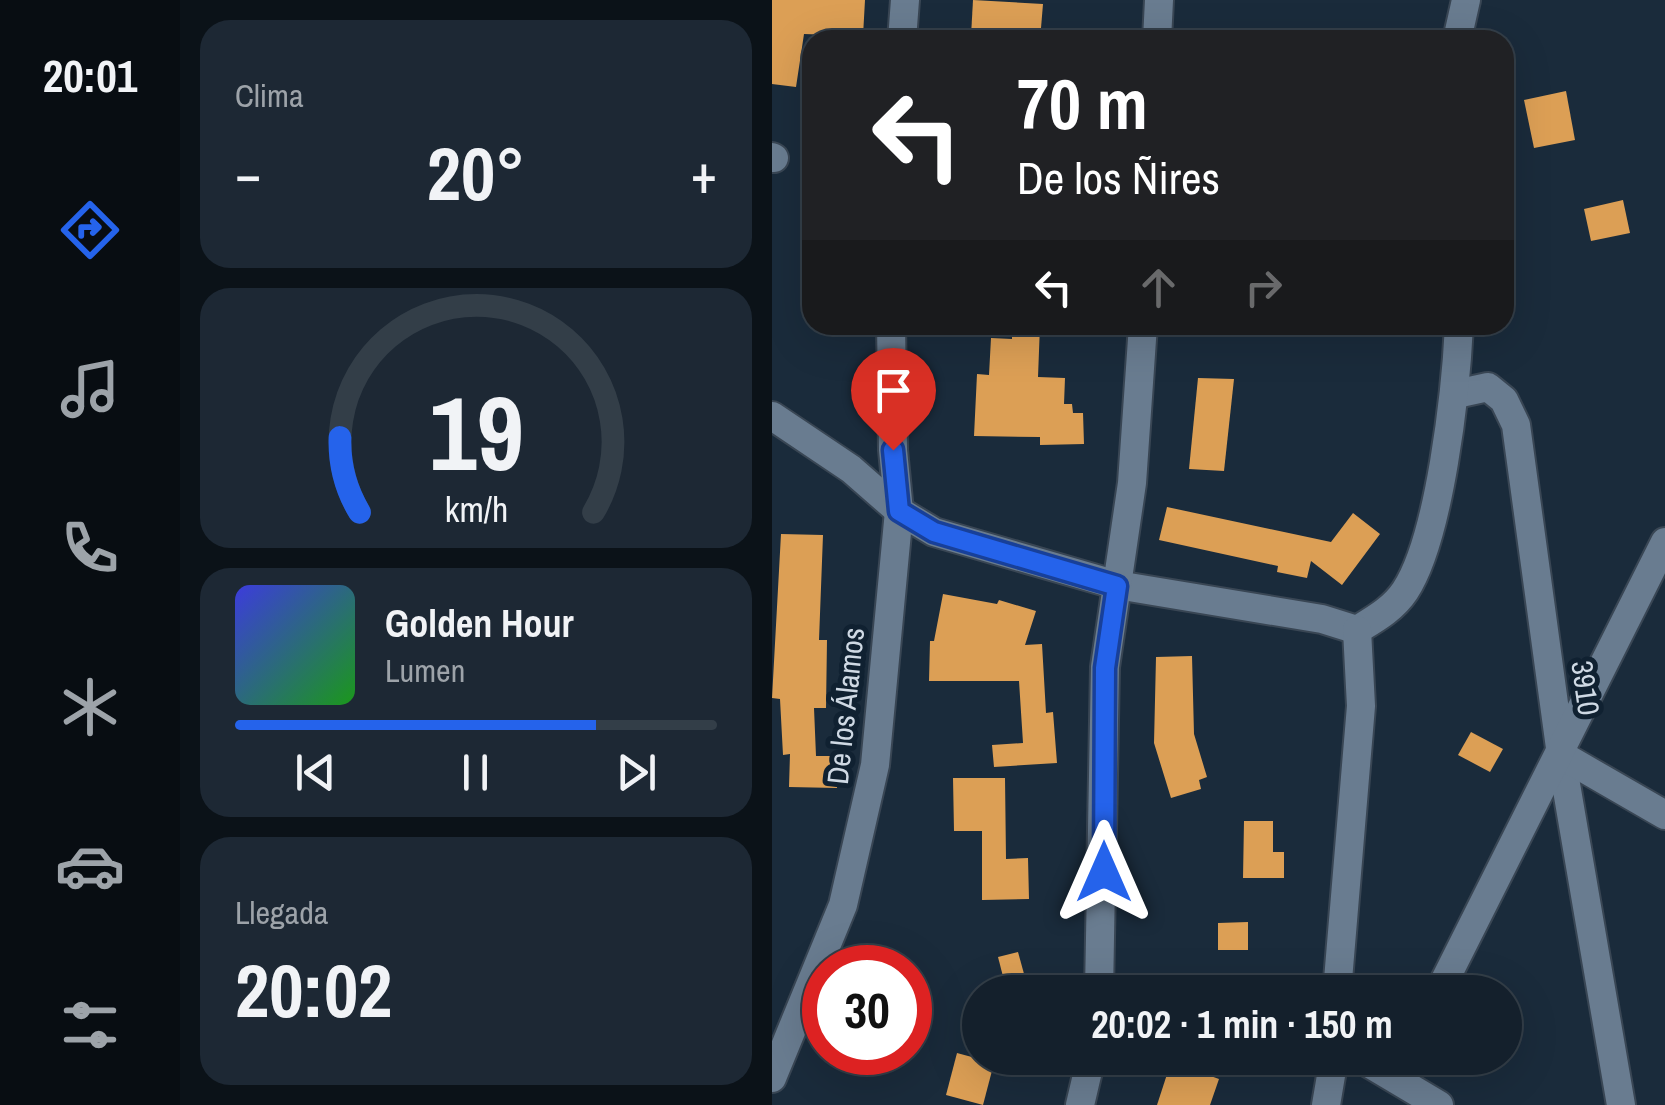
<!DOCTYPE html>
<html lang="es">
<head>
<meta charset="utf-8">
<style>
  body { margin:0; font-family:"Archivo Narrow",sans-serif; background:#1d2834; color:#f1f3f6; height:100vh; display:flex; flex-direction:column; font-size:38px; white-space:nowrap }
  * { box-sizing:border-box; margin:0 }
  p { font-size:32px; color:#9da3a9 }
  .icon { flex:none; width:55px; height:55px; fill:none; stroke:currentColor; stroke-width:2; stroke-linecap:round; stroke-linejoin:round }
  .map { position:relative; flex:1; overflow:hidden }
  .drawer { display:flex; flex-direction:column; gap:20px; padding:20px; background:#0b1218; width:592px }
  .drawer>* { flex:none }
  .banner { position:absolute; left:30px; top:30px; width:712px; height:305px; border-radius:30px; box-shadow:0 10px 40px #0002,0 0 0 2px #333e48; background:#202124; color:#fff; overflow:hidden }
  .speed { position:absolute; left:30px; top:945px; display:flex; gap:20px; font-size:50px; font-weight:700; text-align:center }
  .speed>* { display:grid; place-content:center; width:130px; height:130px; border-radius:50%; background:#14202c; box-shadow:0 10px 40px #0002,0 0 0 2px #333e48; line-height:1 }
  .speed .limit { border:15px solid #d22; background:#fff; color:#111 }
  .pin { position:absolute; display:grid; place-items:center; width:85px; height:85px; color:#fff; margin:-102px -42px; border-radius:50% 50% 50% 0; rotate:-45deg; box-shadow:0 0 10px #0007 }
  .pin .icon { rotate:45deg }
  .me { position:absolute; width:110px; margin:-55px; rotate:0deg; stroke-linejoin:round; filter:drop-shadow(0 0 8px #0008) }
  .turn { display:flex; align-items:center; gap:35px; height:210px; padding:0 50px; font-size:45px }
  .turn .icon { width:130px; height:130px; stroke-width:2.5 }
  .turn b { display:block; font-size:70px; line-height:85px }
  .lanes { display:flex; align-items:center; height:95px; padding:0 50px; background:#0003; justify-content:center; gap:50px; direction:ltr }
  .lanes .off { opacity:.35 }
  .big { font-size:75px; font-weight:700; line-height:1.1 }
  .drawer .tile { flex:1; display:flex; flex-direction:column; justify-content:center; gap:15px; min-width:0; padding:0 35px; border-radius:30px; background:#1d2834 }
  .drawer .dial { align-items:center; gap:0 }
  .dial svg { height:260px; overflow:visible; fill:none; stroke:#333e48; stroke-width:7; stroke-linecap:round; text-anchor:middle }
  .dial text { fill:#f1f3f6; stroke:none }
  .song { display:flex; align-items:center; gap:30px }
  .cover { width:120px; height:120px; border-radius:15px; background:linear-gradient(135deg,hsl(240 70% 55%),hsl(120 70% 35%)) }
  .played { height:10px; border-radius:5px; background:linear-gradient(90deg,#2563eb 75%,#333e48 75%) }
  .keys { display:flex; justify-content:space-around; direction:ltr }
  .heat { display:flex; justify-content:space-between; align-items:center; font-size:55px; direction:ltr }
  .trip { position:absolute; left:190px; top:975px; width:560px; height:100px; border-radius:50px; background:#14202c; box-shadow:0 10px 40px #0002,0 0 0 2px #333e48; font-weight:700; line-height:100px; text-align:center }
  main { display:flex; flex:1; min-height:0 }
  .dock { display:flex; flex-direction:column; width:180px; justify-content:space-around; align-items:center; background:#080d12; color:#9da3a9 }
  .dock .icon { width:70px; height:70px }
  .dock .on { color:#2563eb }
  .dock b { font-size:45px; color:#f1f3f6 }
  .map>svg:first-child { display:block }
</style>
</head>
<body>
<main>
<nav class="dock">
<b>20:01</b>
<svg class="icon on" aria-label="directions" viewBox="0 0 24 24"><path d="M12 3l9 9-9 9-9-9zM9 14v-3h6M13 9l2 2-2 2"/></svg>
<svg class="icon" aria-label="music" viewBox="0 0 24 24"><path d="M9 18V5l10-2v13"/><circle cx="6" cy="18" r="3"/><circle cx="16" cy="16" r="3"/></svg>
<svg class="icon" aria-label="phone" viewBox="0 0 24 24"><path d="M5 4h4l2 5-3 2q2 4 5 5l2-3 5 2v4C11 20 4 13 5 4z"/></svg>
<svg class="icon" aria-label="climate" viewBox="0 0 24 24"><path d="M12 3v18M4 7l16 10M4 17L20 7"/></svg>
<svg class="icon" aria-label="car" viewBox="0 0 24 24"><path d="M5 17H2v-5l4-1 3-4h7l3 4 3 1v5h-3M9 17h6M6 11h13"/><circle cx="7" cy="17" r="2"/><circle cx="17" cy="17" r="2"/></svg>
<svg class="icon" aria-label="filters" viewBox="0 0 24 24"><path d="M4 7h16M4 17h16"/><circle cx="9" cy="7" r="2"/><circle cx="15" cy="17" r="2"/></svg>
</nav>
<section class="drawer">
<div class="tile"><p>Clima</p>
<div class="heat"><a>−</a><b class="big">20°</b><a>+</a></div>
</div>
<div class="tile dial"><svg viewBox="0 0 100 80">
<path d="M14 69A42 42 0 1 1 86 69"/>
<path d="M14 69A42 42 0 0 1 8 46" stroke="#2563eb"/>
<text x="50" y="56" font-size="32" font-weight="700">19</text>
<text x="50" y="72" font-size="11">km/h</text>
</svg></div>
<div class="tile">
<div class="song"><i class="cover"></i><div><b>Golden Hour</b><p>Lumen</p></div></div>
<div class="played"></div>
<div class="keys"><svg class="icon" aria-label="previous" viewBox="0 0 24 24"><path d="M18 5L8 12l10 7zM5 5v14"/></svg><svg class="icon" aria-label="pause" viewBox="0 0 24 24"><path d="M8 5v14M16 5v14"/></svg><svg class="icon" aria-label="next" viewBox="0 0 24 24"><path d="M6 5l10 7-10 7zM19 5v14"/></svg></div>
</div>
<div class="tile"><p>Llegada</p><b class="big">20:02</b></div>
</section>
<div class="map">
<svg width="893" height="1105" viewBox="0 0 893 1105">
  <rect width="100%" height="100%" fill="#1a2b3b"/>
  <!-- building -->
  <g fill="#dc9f55">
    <path d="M0 0H93L91 36 32 34 24 87 0 84Z"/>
    <path d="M201 0 271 4 268 40 199 36Z"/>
    <path d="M794 91 803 140 762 148 752 100Z"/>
    <path d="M851 200 858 233 819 241 812 209Z"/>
    <path d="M240 325H268L266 377 293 378 292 404H300L301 413H311L312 444 268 445V437L202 436 205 374 217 375 219 338 240 339Z"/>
    <path d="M426 378 462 379 452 471 417 469Z"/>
    <path d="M395 507 559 542 581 513 608 534 570 585 539 561 535 578 505 572 506 566 387 540Z"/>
    <path d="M9 534 51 535 47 640H55L54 708H42L44 756H66L65 788 17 787 18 754 11 755 8 699 0 698Z"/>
    <path d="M171 594 225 604 227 600 264 611 253 645 270 644 274 713 281 712 285 763 222 767 220 745 251 743 247 681H157L158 641H162Z"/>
    <path d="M420 656 422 734 435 777 427 780 429 789 399 798 382 743 384 657Z"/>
    <path d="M699 732 731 749 718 772 686 755Z"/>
    <path d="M181 778H233L234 859 256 858 257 899 210 900V831H182Z"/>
    <path d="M472 821H501V852H512V878H471Z"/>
    <path d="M476 922V950H446V923Z"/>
    <path d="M246 952 257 992H235L226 957Z"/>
    <path d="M185 1053 222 1063 211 1105 174 1095Z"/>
    <path d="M399 1062 447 1079 438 1105H385Z"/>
  </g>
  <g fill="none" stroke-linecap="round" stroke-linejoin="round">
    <!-- street casing -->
    <g stroke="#394654" stroke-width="32">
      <g id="street">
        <path d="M130 40 133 0"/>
        <path d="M385 40 387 0"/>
        <path d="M685 40 694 0"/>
        <path d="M0 157 2 158"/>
        <path d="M684 394 716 387 732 400 744 425 789 755 849 1105"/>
        <path d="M0 416 79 469 127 511 162 532 345 585 550 619 585 630"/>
        <path d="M585 630C603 619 621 609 633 591 668 538 684 390 687 325"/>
        <path d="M789 755 893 815"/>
        <path d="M327 992 333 667 360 483 371 325"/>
        <path d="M565 992 589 706 585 630"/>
        <path d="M667 992 893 542"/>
        <path d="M588 1058 667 1105"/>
        <path d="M0 1078 71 905 103 765 127 511 121 450 119 325"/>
        <path d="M308 1105 319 1058"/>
        <path d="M554 1105 562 1058"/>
      </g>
    </g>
    <!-- street -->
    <use href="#street" stroke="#697c90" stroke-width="28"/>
  </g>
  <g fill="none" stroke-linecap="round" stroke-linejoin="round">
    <!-- route casing -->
    <g stroke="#184099" stroke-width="25">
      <path id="route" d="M121 450 127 511 162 532 345 586 333 668 332 872"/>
    </g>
    <!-- route -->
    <use href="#route" stroke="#2563eb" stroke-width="18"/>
  </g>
  <g text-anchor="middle" stroke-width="10" stroke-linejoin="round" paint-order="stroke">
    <!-- street labels -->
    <g font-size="30" fill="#cfd9e4" stroke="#102131">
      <text transform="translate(813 688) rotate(82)" y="10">3910</text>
      <text transform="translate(74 706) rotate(-84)" y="10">De los Álamos</text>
    </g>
  </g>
</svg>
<div class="speed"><div class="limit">30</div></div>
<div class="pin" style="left:121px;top:450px;background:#d93025"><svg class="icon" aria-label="arrive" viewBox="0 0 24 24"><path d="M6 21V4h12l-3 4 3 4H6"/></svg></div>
<svg class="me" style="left:332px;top:872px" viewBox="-20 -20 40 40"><path d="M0-17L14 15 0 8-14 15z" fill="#2563eb" stroke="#fff" stroke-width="4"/></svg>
<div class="trip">20:02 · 1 min · 150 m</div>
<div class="banner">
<div class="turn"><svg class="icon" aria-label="left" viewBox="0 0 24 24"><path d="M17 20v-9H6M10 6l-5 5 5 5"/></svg><div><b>70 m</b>De los Ñires</div></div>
<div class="lanes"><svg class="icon" aria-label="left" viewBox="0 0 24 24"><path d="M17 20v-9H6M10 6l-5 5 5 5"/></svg><svg class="icon off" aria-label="ahead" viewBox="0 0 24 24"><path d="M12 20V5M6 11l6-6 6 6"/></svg><svg class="icon off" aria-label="right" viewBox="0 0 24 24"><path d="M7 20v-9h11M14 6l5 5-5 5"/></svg></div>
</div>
</div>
</main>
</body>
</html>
